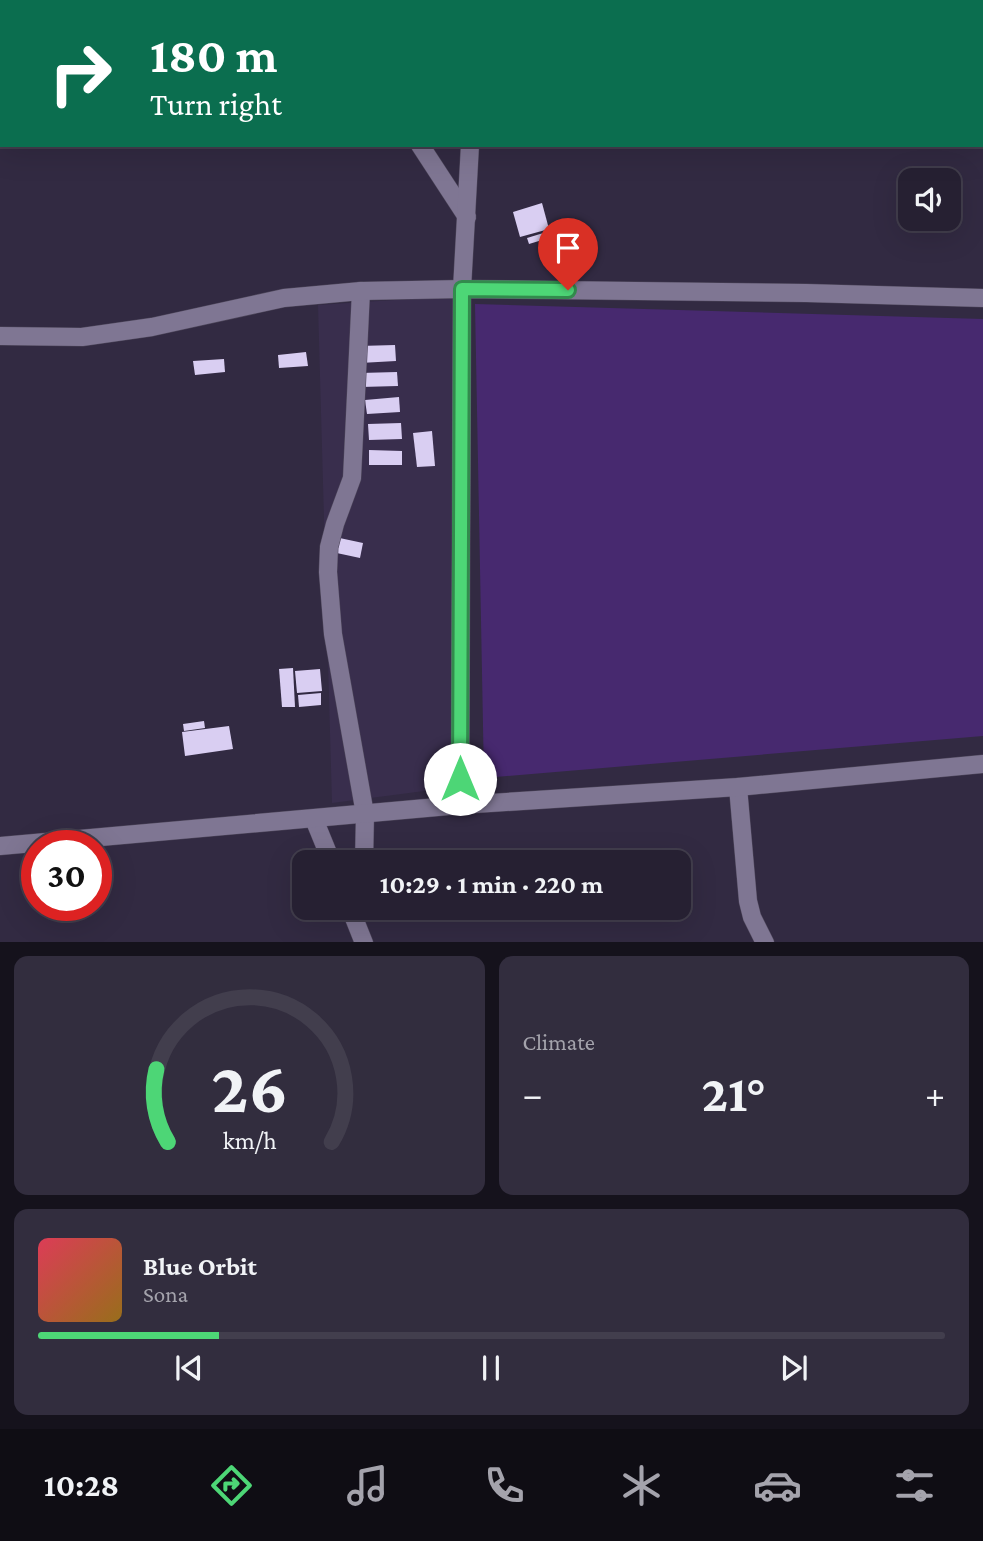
<!DOCTYPE html>
<html lang="en">
<head>
<meta charset="utf-8">
<style>
  body { margin:0; font-family:"Crimson Pro",serif; background:#322d3e; color:#f1f3f6; height:100vh; display:flex; flex-direction:column; font-size:26px; white-space:nowrap }
  * { box-sizing:border-box; margin:0 }
  p { font-size:23px; color:#a4a3ac }
  .icon { flex:none; width:38px; height:38px; fill:none; stroke:currentColor; stroke-width:2; stroke-linecap:round; stroke-linejoin:round }
  .map { position:relative; height:942px; overflow:hidden }
  .sheet { display:flex; flex-direction:column; gap:14px; padding:14px; background:#15121c; flex:1 }
  .sheet>* { flex:none }
  .banner { position:absolute; left:0px; top:0px; width:984px; height:147px; box-shadow:0 7px 28px #0002,0 0 0 2px #423e4d; background:#0b6e4f; color:#fff; overflow:hidden }
  .tools { position:absolute; left:898px; top:168px; display:grid; gap:14px }
  .tools a { display:grid; place-items:center; width:63px; height:63px; border-radius:14px; background:#262032; box-shadow:0 7px 28px #0002,0 0 0 2px #423e4d; font-size:35px }
  .speed { position:absolute; left:21px; top:830px; display:flex; gap:14px; font-size:35px; font-weight:700; text-align:center }
  .speed>* { display:grid; place-content:center; width:91px; height:91px; border-radius:50%; background:#262032; box-shadow:0 7px 28px #0002,0 0 0 2px #423e4d; line-height:1 }
  .speed .limit { border:10px solid #d22; background:#fff; color:#111 }
  .pin { position:absolute; display:grid; place-items:center; width:60px; height:60px; color:#fff; margin:-72px -30px; border-radius:50% 50% 50% 0; rotate:-45deg; box-shadow:0 0 7px #0007 }
  .pin .icon { rotate:45deg }
  .me { position:absolute; width:77px; margin:-38px; rotate:0deg; stroke-linejoin:round; filter:drop-shadow(0 0 5px #0008) }
  .turn { display:flex; align-items:center; gap:24px; height:147px; padding:0 35px; font-size:32px }
  .turn .icon { width:91px; height:91px; stroke-width:2.5 }
  .turn b { display:block; font-size:49px; line-height:60px }
  .big { font-size:52px; font-weight:700; line-height:1.1 }
  .sheet .card { flex:1; display:flex; flex-direction:column; justify-content:center; gap:10px; min-width:0; padding:0 24px; border-radius:14px; background:#322d3e }
  .sheet .dial { align-items:center; gap:0 }
  .dial svg { height:182px; overflow:visible; fill:none; stroke:#423e4d; stroke-width:7; stroke-linecap:round; text-anchor:middle }
  .dial text { fill:#f1f3f6; stroke:none }
  .song { display:flex; align-items:center; gap:21px }
  .cover { width:84px; height:84px; border-radius:10px; background:linear-gradient(135deg,hsl(350 70% 55%),hsl(40 70% 35%)) }
  .played { height:7px; border-radius:4px; background:linear-gradient(90deg,#4dd676 20%,#423e4d 20%) }
  .keys { display:flex; justify-content:space-around; direction:ltr }
  .heat { display:flex; justify-content:space-between; align-items:center; font-size:38px; direction:ltr }
  .sheet .tiles { flex:1; display:grid; gap:14px; grid-template-columns:1fr 1fr }
  .card:last-child { grid-column:span 2 }
  .trip { position:absolute; left:292px; top:850px; width:399px; height:70px; border-radius:14px; background:#262032; box-shadow:0 7px 28px #0002,0 0 0 2px #423e4d; font-weight:700; line-height:70px; text-align:center }
  .tab-bar { display:flex; height:112px; justify-content:space-around; align-items:center; background:#0f0d14; color:#a4a3ac }
  .tab-bar .icon { width:49px; height:49px }
  .tab-bar .selected { color:#4dd676 }
  .tab-bar b { font-size:32px; color:#f1f3f6 }
  .map>svg:first-child { display:block }
</style>
</head>
<body>
<div class="map">
<svg width="983" height="943" viewBox="0 0 983 943">
  <rect width="100%" height="100%" fill="#322a42"/>
  <!-- built -->
  <path fill="#392e4d" d="M455 296V787L332 803 318 305Z"/>
  <!-- green -->
  <path fill="#47296f" d="M475 304 983 319V736L484 778Z"/>
  <!-- building -->
  <g fill="#d9cef2">
    <path d="M542 203 549 229 520 237 513 212Z"/>
    <path d="M550 231 552 237 529 244 527 238Z"/>
    <path d="M395 345 396 361 360 363 359 346Z"/>
    <path d="M306 352 308 366 279 368 278 355Z"/>
    <path d="M224 359 225 372 195 375 193 361Z"/>
    <path d="M397 372 398 386 361 387 360 373Z"/>
    <path d="M399 397 400 412 367 414 365 400Z"/>
    <path d="M401 423 402 439 369 440 368 424Z"/>
    <path d="M432 431 435 466 417 467 413 433Z"/>
    <path d="M369 450 402 451V465H369Z"/>
    <path d="M335 537 363 543 360 558 332 552Z"/>
    <path d="M293 668 295 707H282L279 669Z"/>
    <path d="M320 669 322 691 297 693 295 671Z"/>
    <path d="M321 693V705L299 707 298 695Z"/>
    <path d="M204 721 205 728 184 731 183 724Z"/>
    <path d="M229 726 233 749 185 756 182 732Z"/>
  </g>
  <g fill="none" stroke-linecap="round" stroke-linejoin="round">
    <!-- minor casing -->
    <g stroke="#4e475b" stroke-width="19">
      <g id="minor">
        <path d="M329 0 330 2"/>
        <path d="M473 0V2"/>
        <path d="M420 145 467 217"/>
        <path d="M361 291 352 478 335 524 329 547 328 572 333 634 365 814 364 863"/>
        <path d="M0 336 82 337 152 327 284 298 361 291 462 289 806 293 983 298"/>
        <path d="M738 787 748 901 752 917 765 943"/>
        <path d="M460 805 462 289 470 145"/>
        <path d="M314 819 332 863"/>
        <path d="M0 846 460 805 738 787 983 764"/>
        <path d="M350 908 364 943"/>
      </g>
    </g>
    <!-- minor -->
    <use href="#minor" stroke="#7f7693" stroke-width="18"/>
  </g>
  <g fill="none" stroke-linecap="round" stroke-linejoin="round">
    <!-- route casing -->
    <g stroke="#328b4d" stroke-width="18">
      <path id="route" d="M460 779 462 289 568 290"/>
    </g>
    <!-- route -->
    <use href="#route" stroke="#4dd676" stroke-width="12"/>
  </g>
</svg>
<div class="tools">
<a><svg class="icon" aria-label="sound" viewBox="0 0 24 24"><path d="M4 9h4l5-4v14l-5-4H4zM17 9q2 3 0 6"/></svg></a>
</div>
<div class="speed"><div class="limit">30</div></div>
<div class="pin" style="left:568px;top:290px;background:#d93025"><svg class="icon" aria-label="arrive" viewBox="0 0 24 24"><path d="M6 21V4h12l-3 4 3 4H6"/></svg></div>
<svg class="me" style="left:460px;top:779px" viewBox="-20 -20 40 40"><circle r="19" fill="#fff"/><path d="M0-13L10 11 0 6-10 11z" fill="#4dd676"/></svg>
<div class="trip">10:29 · 1 min · 220 m</div>
<div class="banner">
<div class="turn"><svg class="icon" aria-label="right" viewBox="0 0 24 24"><path d="M7 20v-9h11M14 6l5 5-5 5"/></svg><div><b>180 m</b>Turn right</div></div>
</div>
</div>
<section class="sheet">
<div class="tiles">
<div class="card dial"><svg viewBox="0 0 100 80">
<path d="M14 69A42 42 0 1 1 86 69"/>
<path d="M14 69A42 42 0 0 1 9 37" stroke="#4dd676"/>
<text x="50" y="56" font-size="32" font-weight="700">26</text>
<text x="50" y="72" font-size="11">km/h</text>
</svg></div>
<div class="card"><p>Climate</p>
<div class="heat"><a>−</a><b class="big">21°</b><a>+</a></div>
</div>
<div class="card">
<div class="song"><i class="cover"></i><div><b>Blue Orbit</b><p>Sona</p></div></div>
<div class="played"></div>
<div class="keys"><svg class="icon" aria-label="previous" viewBox="0 0 24 24"><path d="M18 5L8 12l10 7zM5 5v14"/></svg><svg class="icon" aria-label="pause" viewBox="0 0 24 24"><path d="M8 5v14M16 5v14"/></svg><svg class="icon" aria-label="next" viewBox="0 0 24 24"><path d="M6 5l10 7-10 7zM19 5v14"/></svg></div>
</div>
</div>
</section>
<nav class="tab-bar">
<b>10:28</b>
<svg class="icon selected" aria-label="directions" viewBox="0 0 24 24"><path d="M12 3l9 9-9 9-9-9zM9 14v-3h6M13 9l2 2-2 2"/></svg>
<svg class="icon" aria-label="music" viewBox="0 0 24 24"><path d="M9 18V5l10-2v13"/><circle cx="6" cy="18" r="3"/><circle cx="16" cy="16" r="3"/></svg>
<svg class="icon" aria-label="phone" viewBox="0 0 24 24"><path d="M5 4h4l2 5-3 2q2 4 5 5l2-3 5 2v4C11 20 4 13 5 4z"/></svg>
<svg class="icon" aria-label="climate" viewBox="0 0 24 24"><path d="M12 3v18M4 7l16 10M4 17L20 7"/></svg>
<svg class="icon" aria-label="car" viewBox="0 0 24 24"><path d="M5 17H2v-5l4-1 3-4h7l3 4 3 1v5h-3M9 17h6M6 11h13"/><circle cx="7" cy="17" r="2"/><circle cx="17" cy="17" r="2"/></svg>
<svg class="icon" aria-label="filters" viewBox="0 0 24 24"><path d="M4 7h16M4 17h16"/><circle cx="9" cy="7" r="2"/><circle cx="15" cy="17" r="2"/></svg>
</nav>
</body>
</html>
